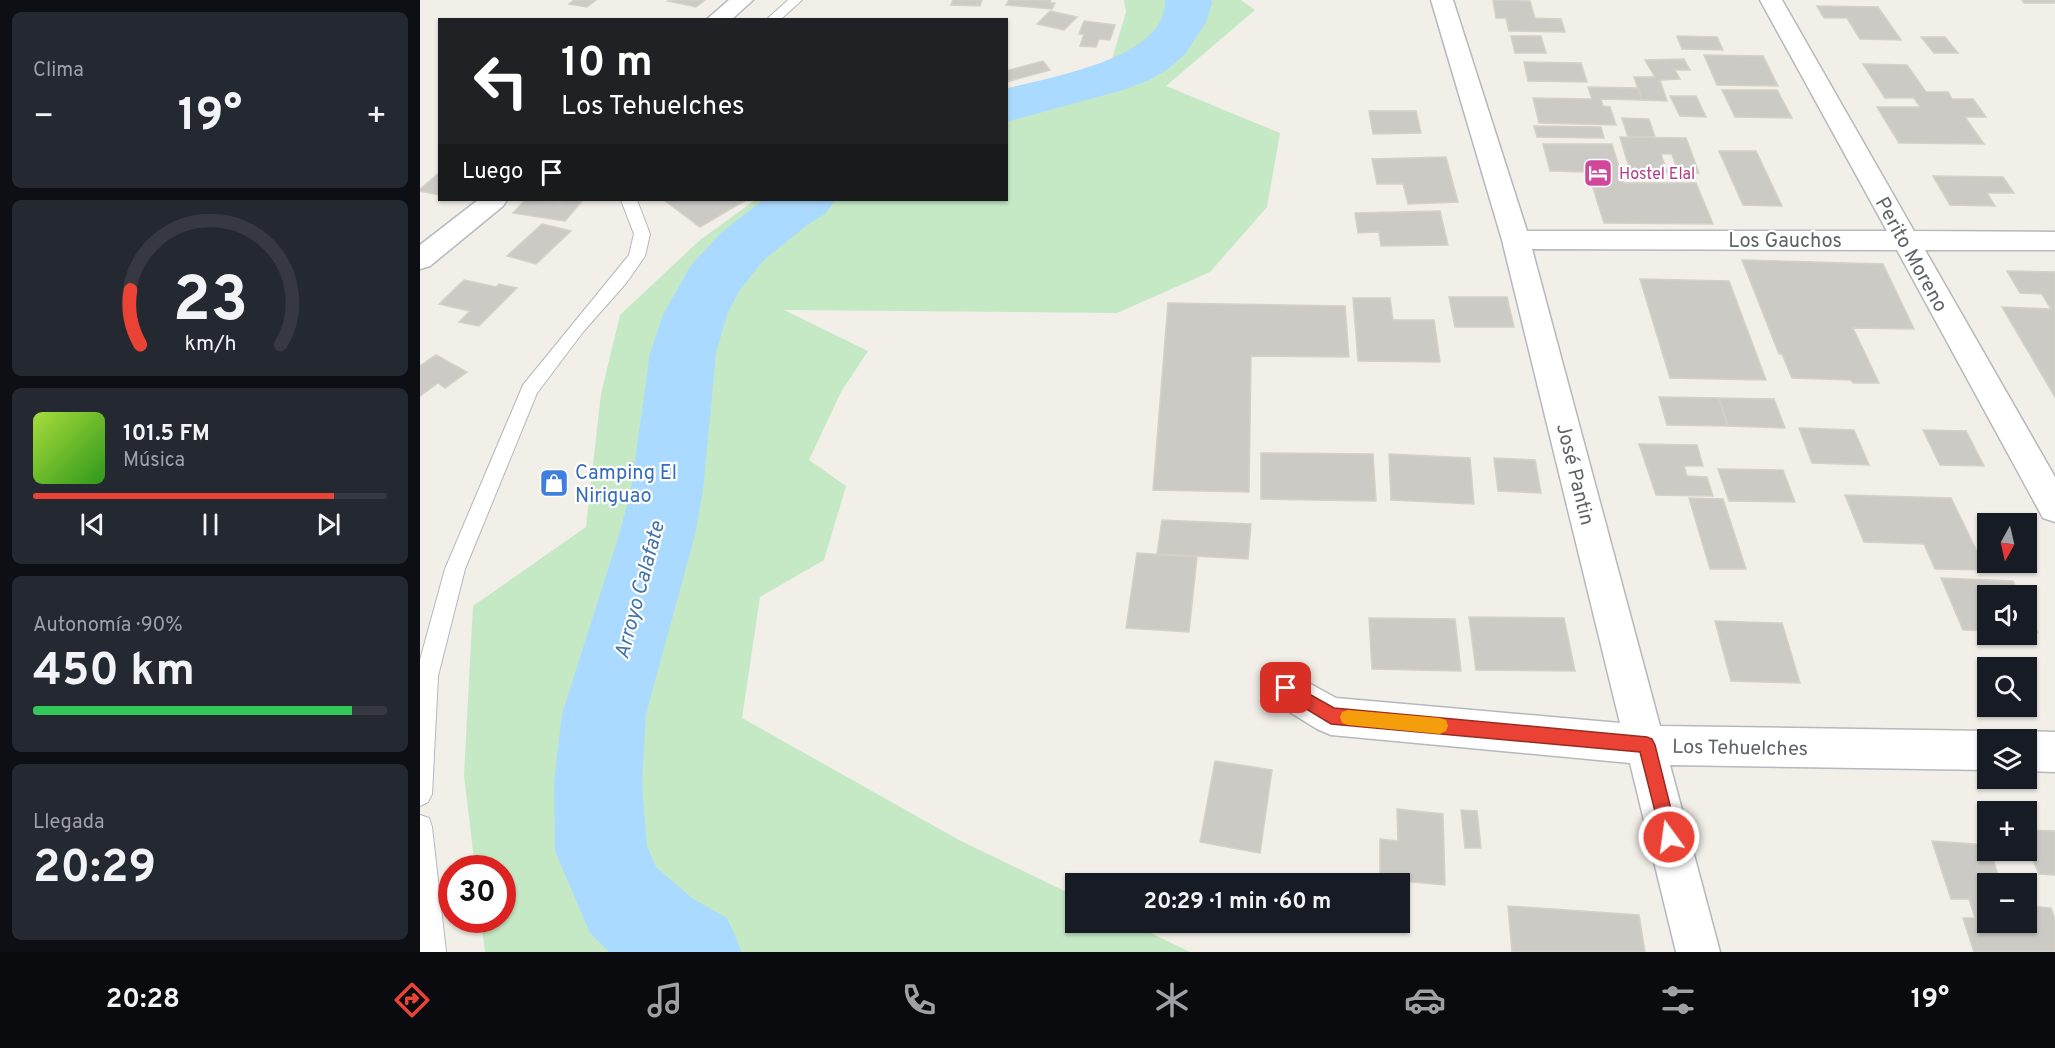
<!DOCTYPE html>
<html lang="es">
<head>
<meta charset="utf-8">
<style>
  body { margin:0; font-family:Overpass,sans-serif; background:#242831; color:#f1f3f6; height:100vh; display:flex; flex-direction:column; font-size:22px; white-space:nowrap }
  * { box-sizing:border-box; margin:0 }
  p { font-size:20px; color:#9ea1a6 }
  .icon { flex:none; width:33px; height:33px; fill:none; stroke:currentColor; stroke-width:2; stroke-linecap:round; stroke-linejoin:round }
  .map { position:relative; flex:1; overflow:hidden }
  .details { display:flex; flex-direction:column; gap:12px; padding:12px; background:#0d0f14; width:420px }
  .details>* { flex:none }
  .top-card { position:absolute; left:18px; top:18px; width:570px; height:183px; border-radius:0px; box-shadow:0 2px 4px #0004; background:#202124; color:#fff; overflow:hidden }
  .needle { width:39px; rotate:188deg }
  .buttons { position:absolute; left:1557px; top:513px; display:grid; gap:12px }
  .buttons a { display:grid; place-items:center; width:60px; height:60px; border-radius:0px; background:#171b24; box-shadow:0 2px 4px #0004; font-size:30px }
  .speed { position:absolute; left:18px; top:855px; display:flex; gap:12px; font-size:30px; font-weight:700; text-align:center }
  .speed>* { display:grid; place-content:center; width:78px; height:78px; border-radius:50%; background:#171b24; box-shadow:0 2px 4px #0004; line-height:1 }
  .speed .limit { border:9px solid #d22; background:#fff; color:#111 }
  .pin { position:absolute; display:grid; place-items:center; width:51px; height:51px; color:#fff; margin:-26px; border-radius:12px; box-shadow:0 3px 9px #0006 }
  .me { position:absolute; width:66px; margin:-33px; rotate:346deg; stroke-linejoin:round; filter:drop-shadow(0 0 4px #0008) }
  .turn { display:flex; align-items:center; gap:21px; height:126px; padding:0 24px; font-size:27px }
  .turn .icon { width:78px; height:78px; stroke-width:2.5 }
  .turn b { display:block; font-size:42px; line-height:51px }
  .then { display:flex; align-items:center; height:57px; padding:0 24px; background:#0003; gap:12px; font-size:22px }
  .big { font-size:45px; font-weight:700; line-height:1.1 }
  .details .widget { flex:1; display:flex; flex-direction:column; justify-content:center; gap:9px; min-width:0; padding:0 21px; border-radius:9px; background:#242831 }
  .details .dial { align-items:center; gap:0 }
  .dial svg { height:156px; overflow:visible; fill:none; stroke:#363941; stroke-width:7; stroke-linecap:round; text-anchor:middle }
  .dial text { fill:#f1f3f6; stroke:none }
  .song { display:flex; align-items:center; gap:18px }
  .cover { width:72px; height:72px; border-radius:9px; background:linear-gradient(135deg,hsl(80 70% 55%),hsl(110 70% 35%)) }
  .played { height:6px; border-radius:3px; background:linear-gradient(90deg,#ea4335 85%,#363941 85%) }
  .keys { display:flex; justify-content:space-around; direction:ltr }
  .heat { display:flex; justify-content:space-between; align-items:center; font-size:33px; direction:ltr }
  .charge { height:9px; border-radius:4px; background:linear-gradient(90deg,#34c759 90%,#363941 0) }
  .trip { position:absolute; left:645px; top:873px; width:345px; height:60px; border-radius:0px; background:#171b24; box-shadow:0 2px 4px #0004; font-weight:700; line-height:60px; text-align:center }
  .tabs { display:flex; height:96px; justify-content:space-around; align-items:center; background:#090b0e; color:#9ea1a6 }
  .tabs .icon { width:42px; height:42px }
  .tabs .on { color:#ea4335 }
  .tabs b { font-size:27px; color:#f1f3f6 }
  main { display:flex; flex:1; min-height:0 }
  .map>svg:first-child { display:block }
</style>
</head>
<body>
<main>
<section class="details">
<div class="widget"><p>Clima</p>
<div class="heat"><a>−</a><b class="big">19°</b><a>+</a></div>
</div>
<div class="widget dial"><svg viewBox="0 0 100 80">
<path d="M14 69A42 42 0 1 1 86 69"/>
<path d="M14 69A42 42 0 0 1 9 41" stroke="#ea4335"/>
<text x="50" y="56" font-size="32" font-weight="700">23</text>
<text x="50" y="72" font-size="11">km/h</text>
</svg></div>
<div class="widget">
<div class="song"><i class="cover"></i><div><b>101.5 FM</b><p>Música</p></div></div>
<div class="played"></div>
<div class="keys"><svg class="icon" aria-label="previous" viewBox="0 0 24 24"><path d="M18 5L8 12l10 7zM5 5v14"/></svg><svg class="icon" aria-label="pause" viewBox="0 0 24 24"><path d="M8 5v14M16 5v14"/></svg><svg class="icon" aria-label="next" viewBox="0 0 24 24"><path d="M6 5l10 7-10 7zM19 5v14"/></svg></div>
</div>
<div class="widget"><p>Autonomía · 90%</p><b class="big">450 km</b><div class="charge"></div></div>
<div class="widget"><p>Llegada</p><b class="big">20:29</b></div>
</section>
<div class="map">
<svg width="1635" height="952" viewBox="0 0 1635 952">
  <rect width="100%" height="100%" fill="#f1efe8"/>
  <!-- green -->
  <path fill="#c5e8c5" d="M704 0H821L835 10 746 86 860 133 847 207 790 272 697 313 364 310 448 351 421 392 389 460 426 486 404 560 340 597 322 718 539 840 655 896 656 922 710 923 770 952H65L61 920H82V868H55L44 775 53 606 166 527 181 394 200 315 280 240 335 200H586L587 88 689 69 706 12Z"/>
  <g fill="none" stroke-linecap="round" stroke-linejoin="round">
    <!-- river -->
    <g fill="#aadaff" fill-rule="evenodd">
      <path d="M745 0H791L792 3 786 22 773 42 766 53 748 69 727 81 703 90 586 122V89C627 77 748 59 745 0Z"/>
      <path d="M343 200H415L406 213 387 225 344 260 319 291 307 315 296 353 283 490 275 535 226 714 222 783 227 846 236 867 273 899 307 918 322 952H189L170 933 135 851 134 783 142 714 199 535 211 490 230 353 243 315 271 265 302 232Z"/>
    </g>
  </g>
  <!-- building -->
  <g fill="#cccac5" stroke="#d6d1c6" stroke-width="1.5">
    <path d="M154 0H176L167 7 149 4Z"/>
    <path d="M250 0H285L276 7 248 1Z"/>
    <path d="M533 0H562L560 6 531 5Z"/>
    <path d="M589 0H631L630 3H635L632 9 586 5Z"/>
    <path d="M1073 0 1110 1 1115 18 1141 19 1145 32 1089 31 1086 18H1076Z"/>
    <path d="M1602 0H1635V3H1604Z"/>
    <path d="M1397 6 1458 7 1481 40 1440 39 1427 18H1404Z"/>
    <path d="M630 11 657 17 644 30 617 24Z"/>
    <path d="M664 21 695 25 690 40 679 39 676 47 660 46 664 34H659Z"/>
    <path d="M1091 36H1121L1126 53H1095Z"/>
    <path d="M1257 36 1297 37 1303 50 1262 49Z"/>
    <path d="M1501 37H1525L1538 53H1514Z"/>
    <path d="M1284 55 1343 56 1358 86 1297 85Z"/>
    <path d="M1264 59 1270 70H1255L1260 79 1240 80 1247 101 1222 100 1214 77H1235L1225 60Z"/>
    <path d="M623 61 630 70 586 82V71Z"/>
    <path d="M1104 62 1161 63 1167 82 1108 81Z"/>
    <path d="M1443 64 1487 65 1506 92H1528L1532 99H1553L1566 117H1545L1564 144 1479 143 1457 107H1500L1494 98H1465Z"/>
    <path d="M1168 87 1218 88 1222 100 1181 99 1183 106 1190 107 1196 125 1119 123 1113 98 1172 99Z"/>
    <path d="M1302 90H1357L1372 118 1315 117Z"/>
    <path d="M1250 96H1276L1286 117 1260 116Z"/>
    <path d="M949 111H996L1001 133 953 134Z"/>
    <path d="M1202 118 1229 119 1235 137H1208Z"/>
    <path d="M1114 126 1181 127 1184 138 1117 137Z"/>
    <path d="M1200 137 1266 138 1279 173H1258L1252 154H1241L1247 172 1210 171Z"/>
    <path d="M1123 144H1192L1204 183H1276L1293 224 1184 223 1168 172 1130 171Z"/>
    <path d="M1299 151H1336L1362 206 1323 205Z"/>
    <path d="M1026 157 1038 202 988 204 983 184H957L952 159Z"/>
    <path d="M20 172V195L0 191V189Z"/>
    <path d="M1513 176 1583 177 1594 193H1567L1575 206 1530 205Z"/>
    <path d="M105 200 140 202 142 200 162 201 145 221 93 213Z"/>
    <path d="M244 200H326L280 227Z"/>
    <path d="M1020 211 1028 245 961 246 959 232 938 233 935 213Z"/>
    <path d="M122 224 151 231 116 264 87 256Z"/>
    <path d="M1322 260 1463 264 1494 329 1433 328 1459 383H1433L1431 380 1372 378 1362 354H1359Z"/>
    <path d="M1587 271 1635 272V397L1582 307 1631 309 1622 294 1600 293Z"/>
    <path d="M1220 279 1309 281 1346 380 1250 378Z"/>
    <path d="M44 280 76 287 79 284 97 288 59 326 39 322 50 311 19 304Z"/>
    <path d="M1029 297H1087L1094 327H1035Z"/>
    <path d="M933 298H970L973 320H1014L1020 362 938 361Z"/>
    <path d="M748 303 925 306 929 357 831 356 829 492 733 490Z"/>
    <path d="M16 355 47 372 25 388 18 383 0 396V366Z"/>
    <path d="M1239 397 1299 398 1308 426 1247 425Z"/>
    <path d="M1299 398 1354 399 1365 428 1308 426Z"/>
    <path d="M1379 428 1434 430 1449 465 1392 463Z"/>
    <path d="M1503 430 1546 431 1564 466 1520 465Z"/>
    <path d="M1219 444 1277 445 1283 466H1264L1267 476 1287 477 1293 496 1236 495Z"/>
    <path d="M841 453 953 454 956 501 841 499Z"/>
    <path d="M969 454 1050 458 1054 504 971 500Z"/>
    <path d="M1074 458 1115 460 1121 493 1078 491Z"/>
    <path d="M1298 469 1363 470 1375 502 1309 501Z"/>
    <path d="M1425 495 1531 498 1566 570 1515 569 1504 544 1444 542Z"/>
    <path d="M1269 498 1303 499 1326 569H1290Z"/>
    <path d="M742 520 831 524 828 559 737 554Z"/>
    <path d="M717 553 777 557 769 632 706 628Z"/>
    <path d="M1521 578 1593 581 1600 596H1568V631L1543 630Z"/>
    <path d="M1606 609 1618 633H1606Z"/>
    <path d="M1049 617 1144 618 1155 671 1056 670Z"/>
    <path d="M949 618 1035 619 1041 671 952 669Z"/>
    <path d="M1295 621 1362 623 1380 683 1311 681Z"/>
    <path d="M795 761 852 770 840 853 780 842Z"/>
    <path d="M977 809 1023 814 1025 885 960 879V839L978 841Z"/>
    <path d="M1041 810 1057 811 1061 848H1045Z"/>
    <path d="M1606 830 1635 831V875L1619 874 1606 843Z"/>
    <path d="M1512 841 1568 845V850H1570L1581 884H1568V922H1606V906L1631 908 1635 919V952H1554L1543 918H1555L1549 899H1531Z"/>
    <path d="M1088 906 1219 915 1225 952H1092Z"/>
  </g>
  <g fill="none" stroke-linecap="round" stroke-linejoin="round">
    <!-- lane casing -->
    <g stroke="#b5b8bc" stroke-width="2">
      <g id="lane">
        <path d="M368 0H382L360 20H346Z"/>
        <path d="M201 200H217L230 234 225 256 207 282 163 332 117 393 45 569 18 676 12 794 8 802 0 806V660L25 569 103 385 209 255 214 234Z"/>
        <path d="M0 815 9 818 12 827 26 952H0Z"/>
      </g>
    </g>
    <!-- street casing -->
    <g stroke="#b5b8bc" stroke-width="3">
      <g id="street">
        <path d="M1011 0H1033L1107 231H1467L1340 0H1362L1494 231 1635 232V250H1505L1635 477V522L1623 518 1477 250 1112 249 1240 726 1568 731 1583 740H1568V770L1250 765 1300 952H1256L1210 763 911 735 897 729 852 701 846 688 852 675 865 670 916 698 1200 723 1082 240Z"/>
        <path d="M1606 731 1635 732V772L1606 771V740H1591Z"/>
      </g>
    </g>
    <!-- secondary casing -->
    <g stroke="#b6babf" stroke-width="3">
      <g id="secondary">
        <path d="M309 0H333L311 20H286Z"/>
        <path d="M58 200H87L83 206 10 266 0 269V245Z"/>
      </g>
    </g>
    <!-- lane -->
    <use href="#lane" fill="#fff" fill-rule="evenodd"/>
    <!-- street -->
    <use href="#street" fill="#fff" fill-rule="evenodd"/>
    <!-- secondary -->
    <use href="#secondary" fill="#fff" fill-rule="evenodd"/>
  </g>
  <!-- route -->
  <path fill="#ea4335" stroke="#982c22" stroke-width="1.5" d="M866 681 914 708 1227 737 1232 739 1235 745 1258 837 1255 843 1249 846 1243 843 1220 752 911 724 860 693 858 688 860 683Z"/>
  <!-- slow -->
  <path fill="#f59e0b" d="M928 710 1020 718 1026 720 1028 726 1026 731 1020 734 928 725 922 723 920 717 922 712Z"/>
  <!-- icons -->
  <defs>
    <g id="hotel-square" transform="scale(1.5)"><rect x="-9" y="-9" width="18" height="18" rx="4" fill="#d1479c" stroke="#fff"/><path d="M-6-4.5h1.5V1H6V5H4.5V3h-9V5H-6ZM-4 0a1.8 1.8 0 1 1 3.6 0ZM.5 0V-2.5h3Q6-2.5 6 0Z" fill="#fff"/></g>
    <g id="shop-square" transform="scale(1.5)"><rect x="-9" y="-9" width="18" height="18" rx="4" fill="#3f7fe0" stroke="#fff"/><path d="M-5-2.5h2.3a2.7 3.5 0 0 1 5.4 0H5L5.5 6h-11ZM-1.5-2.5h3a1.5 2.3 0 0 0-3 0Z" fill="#fff"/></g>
  </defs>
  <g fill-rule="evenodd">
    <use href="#hotel-square" x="1178" y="173"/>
    <use href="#shop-square" x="134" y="483"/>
  </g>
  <g text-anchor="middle" stroke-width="4.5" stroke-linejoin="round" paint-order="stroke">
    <!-- far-hotel labels -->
    <g font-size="16" fill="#b23c85" stroke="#fff" text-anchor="start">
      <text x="1199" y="179">Hostel Elal</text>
    </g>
    <!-- street labels -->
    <g font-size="20" fill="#5f6368" stroke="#fff">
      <text x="1365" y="247">Los Gauchos</text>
      <text transform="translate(1492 254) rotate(61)" y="7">Perito Moreno</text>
      <text transform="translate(1156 474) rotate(76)" y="7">José Pantin</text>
      <text transform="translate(1320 747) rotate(1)" y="7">Los Tehuelches</text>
    </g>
    <!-- shop labels -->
    <g font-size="20" fill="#366cbe" stroke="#fff" text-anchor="start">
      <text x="155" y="479">Camping El<tspan x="155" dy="23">Niriguao</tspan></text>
    </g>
    <!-- water labels -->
    <g font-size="21" font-style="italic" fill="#4174aa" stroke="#fff">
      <text transform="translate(219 590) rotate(-75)" y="7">Arroyo Calafate</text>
    </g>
  </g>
</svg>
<div class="buttons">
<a><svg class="needle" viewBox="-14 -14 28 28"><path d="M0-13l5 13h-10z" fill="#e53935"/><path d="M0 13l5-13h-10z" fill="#9ea1a6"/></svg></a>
<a><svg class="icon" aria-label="sound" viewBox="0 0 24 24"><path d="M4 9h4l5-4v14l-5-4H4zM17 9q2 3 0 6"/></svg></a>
<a><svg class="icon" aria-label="search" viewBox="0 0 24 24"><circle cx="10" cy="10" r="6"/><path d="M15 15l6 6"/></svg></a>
<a><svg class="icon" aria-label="layers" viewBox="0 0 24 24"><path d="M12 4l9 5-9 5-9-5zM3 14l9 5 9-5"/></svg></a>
<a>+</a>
<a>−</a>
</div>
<div class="speed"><div class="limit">30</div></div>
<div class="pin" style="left:866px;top:688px;background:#d93025"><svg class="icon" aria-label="arrive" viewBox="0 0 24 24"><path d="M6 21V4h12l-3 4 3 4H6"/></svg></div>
<svg class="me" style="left:1249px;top:837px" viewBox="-20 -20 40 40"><circle r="17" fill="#ea4335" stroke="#fff" stroke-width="3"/><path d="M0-11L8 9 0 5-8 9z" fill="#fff"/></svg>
<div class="trip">20:29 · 1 min · 60 m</div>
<div class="top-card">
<div class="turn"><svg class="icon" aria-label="left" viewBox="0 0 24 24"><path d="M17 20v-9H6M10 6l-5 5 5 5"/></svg><div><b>10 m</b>Los Tehuelches</div></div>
<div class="then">Luego<svg class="icon" aria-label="arrive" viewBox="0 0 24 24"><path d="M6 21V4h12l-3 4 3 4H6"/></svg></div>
</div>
</div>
</main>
<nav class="tabs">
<b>20:28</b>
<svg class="icon on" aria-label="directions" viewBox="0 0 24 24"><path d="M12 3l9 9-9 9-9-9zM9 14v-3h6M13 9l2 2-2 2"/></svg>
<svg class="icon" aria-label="music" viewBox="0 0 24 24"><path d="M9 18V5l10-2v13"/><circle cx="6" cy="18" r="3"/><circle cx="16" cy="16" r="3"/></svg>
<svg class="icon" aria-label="phone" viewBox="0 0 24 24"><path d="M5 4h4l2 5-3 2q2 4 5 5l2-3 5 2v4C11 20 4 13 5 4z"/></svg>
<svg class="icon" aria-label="climate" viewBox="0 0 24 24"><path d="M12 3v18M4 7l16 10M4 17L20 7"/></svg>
<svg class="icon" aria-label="car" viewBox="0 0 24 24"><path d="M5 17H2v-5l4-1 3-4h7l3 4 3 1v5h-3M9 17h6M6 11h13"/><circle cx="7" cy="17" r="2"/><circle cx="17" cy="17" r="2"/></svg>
<svg class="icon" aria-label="filters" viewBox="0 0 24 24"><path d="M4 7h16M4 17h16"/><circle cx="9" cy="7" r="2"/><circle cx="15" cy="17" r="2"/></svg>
<b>19°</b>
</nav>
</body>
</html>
